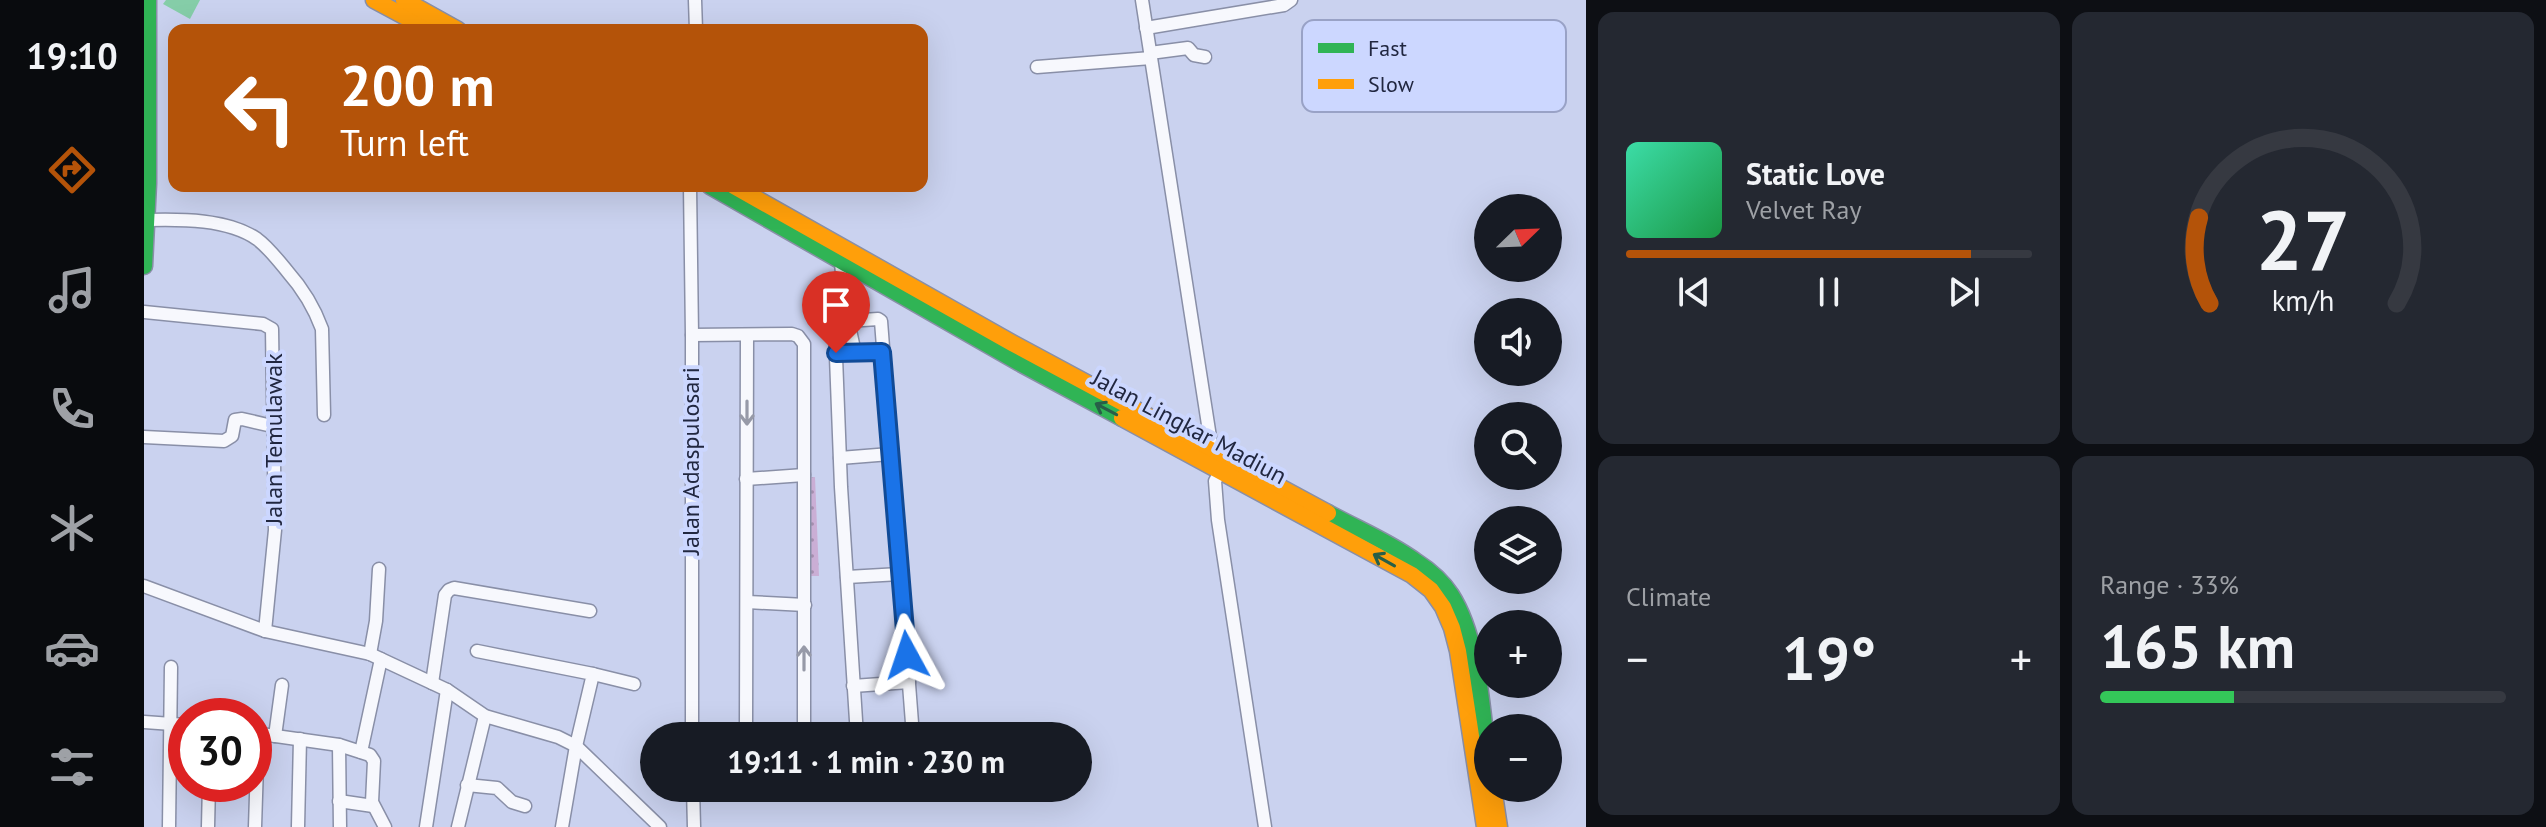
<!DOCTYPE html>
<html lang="en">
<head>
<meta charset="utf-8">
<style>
  body { margin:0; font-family:"PT Sans",sans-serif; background:#242831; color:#f1f3f6; height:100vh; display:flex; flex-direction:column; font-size:30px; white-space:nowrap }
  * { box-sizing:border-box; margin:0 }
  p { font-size:26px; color:#9ea1a6 }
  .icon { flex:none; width:44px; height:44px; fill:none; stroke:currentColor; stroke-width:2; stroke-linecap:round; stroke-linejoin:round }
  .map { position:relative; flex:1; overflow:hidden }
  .details { display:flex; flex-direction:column; gap:12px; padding:12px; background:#0d0f14; width:960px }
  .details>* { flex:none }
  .hud { position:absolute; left:24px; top:24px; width:760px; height:168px; border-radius:16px; box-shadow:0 8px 32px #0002; background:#b45309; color:#fff; overflow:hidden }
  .needle { width:52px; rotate:67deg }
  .fabs { position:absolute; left:1330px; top:194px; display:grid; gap:16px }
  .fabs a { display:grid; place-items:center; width:88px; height:88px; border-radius:50%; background:#171b24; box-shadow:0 8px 32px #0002; font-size:40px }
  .speed { position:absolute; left:24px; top:698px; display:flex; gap:16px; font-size:40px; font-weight:700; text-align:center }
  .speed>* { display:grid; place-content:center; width:104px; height:104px; border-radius:50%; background:#171b24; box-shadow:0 8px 32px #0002; line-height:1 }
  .speed .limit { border:12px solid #d22; background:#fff; color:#111 }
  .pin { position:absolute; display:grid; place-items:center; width:68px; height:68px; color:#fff; margin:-82px -34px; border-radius:50% 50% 50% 0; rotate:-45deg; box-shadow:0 0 8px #0007 }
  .pin .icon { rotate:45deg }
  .me { position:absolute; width:88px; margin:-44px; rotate:355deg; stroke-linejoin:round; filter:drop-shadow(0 0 6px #0008) }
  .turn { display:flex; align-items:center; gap:28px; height:168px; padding:0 40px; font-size:36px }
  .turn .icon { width:104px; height:104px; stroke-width:2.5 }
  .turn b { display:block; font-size:56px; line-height:68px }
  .big { font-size:60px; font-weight:700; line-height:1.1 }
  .details .card { flex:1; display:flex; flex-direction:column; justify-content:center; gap:12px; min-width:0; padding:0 28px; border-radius:16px; background:#242831 }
  .details .dial { align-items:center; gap:0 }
  .dial svg { height:208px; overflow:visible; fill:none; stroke:#363941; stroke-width:7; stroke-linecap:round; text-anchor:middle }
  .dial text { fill:#f1f3f6; stroke:none }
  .song { display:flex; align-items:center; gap:24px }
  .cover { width:96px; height:96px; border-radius:12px; background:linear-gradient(135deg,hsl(160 70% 55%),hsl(140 70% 35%)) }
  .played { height:8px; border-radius:4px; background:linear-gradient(90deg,#b45309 85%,#363941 85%) }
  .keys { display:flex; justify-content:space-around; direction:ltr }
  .heat { display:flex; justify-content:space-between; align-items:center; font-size:44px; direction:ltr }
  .charge { height:12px; border-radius:6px; background:linear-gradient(90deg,#34c759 33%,#363941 0) }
  .details .tiles { flex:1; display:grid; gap:12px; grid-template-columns:repeat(2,1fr) }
  .trip { position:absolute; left:496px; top:722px; width:452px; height:80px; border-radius:40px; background:#171b24; box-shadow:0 8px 32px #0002; font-weight:700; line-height:80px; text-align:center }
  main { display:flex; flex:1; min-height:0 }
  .menu { display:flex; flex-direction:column; width:144px; justify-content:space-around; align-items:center; background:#090b0e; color:#9ea1a6 }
  .menu .icon { width:56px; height:56px }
  .menu .active { color:#b45309 }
  .menu b { font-size:36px; color:#f1f3f6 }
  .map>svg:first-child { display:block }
</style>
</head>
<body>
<main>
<nav class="menu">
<b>19:10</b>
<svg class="icon active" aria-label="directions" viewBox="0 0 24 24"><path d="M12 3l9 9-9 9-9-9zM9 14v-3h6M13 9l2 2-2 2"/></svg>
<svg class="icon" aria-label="music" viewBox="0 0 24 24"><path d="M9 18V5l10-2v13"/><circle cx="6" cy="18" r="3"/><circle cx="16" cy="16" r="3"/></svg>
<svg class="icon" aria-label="phone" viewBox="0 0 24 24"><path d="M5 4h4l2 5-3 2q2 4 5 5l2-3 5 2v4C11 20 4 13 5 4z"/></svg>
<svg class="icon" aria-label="climate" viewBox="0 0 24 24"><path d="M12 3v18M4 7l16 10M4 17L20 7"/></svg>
<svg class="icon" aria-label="car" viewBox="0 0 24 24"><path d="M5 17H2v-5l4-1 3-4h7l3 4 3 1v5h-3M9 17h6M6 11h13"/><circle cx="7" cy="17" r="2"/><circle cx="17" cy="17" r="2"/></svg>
<svg class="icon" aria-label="filters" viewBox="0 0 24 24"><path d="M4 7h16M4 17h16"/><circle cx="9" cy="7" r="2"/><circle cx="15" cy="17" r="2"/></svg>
</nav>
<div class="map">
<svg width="1442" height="827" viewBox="0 0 1442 827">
  <defs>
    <pattern id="park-dots" width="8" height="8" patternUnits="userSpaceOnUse" patternTransform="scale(2)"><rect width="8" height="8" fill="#caaed5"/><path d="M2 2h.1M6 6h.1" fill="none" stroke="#a48eae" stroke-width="1.8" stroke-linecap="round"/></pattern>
    <pattern id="water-ripples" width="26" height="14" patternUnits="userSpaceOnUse" patternTransform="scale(2)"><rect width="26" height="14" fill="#85cda8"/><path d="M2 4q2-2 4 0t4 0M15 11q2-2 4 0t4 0" fill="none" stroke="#73b092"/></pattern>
  </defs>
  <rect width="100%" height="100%" fill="#cad2ef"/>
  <!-- park -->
  <path fill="url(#park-dots)" d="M671 477 675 576H663L662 478Z"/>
  <!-- water -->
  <path fill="url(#water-ripples)" d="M22 0H56L46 19 19 4Z"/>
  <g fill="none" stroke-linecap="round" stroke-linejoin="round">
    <!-- street casing -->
    <g stroke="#898fa7" stroke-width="15">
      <g id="street">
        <path d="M551 0 552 30"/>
        <path d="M998 0 1068 450"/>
        <path d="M1002 28 1140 5 1147 0"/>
        <path d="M1006 53 1044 48 1050 55 1061 57"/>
        <path d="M893 67 1007 58"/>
        <path d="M546 186 548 335V736"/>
        <path d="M3 220C37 219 84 219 113 239 124 247 134 260 143 271 159 289 170 307 178 329L180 415"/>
        <path d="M697 260 700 304 704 321 734 319 737 321 769 736"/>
        <path d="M0 312 119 324 128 329 131 530 121 631"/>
        <path d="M548 335 648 334 654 336 660 344V736"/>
        <path d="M603 335 602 726 607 736"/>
        <path d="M703 353 738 352"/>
        <path d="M711 353 704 321 698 322 691 331 697 487 713 736"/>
        <path d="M0 437 80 441 88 436 91 420 98 419 128 426"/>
        <path d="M696 458 746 454"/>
        <path d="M1077 470 1071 481 1074 520 1121 827"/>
        <path d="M602 479 660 475"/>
        <path d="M703 577 756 574"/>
        <path d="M0 586 121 631 226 654 303 690 341 716 414 737 432 746 516 827"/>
        <path d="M603 602 661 605"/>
        <path d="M333 651 449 674 432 746 418 827"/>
        <path d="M226 654 232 621 235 569"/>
        <path d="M449 674 490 684"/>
        <path d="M288 683 301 595 305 590 310 588 446 611"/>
        <path d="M709 686 765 682"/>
        <path d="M0 722 42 725"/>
        <path d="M110 733 195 745 226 755 230 761 228 802 241 827"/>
        <path d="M131 736 138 685"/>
        <path d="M195 745 196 827"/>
        <path d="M217 752 237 659"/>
        <path d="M323 785 353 788 368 802 381 806"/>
        <path d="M549 788 550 827"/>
        <path d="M722 788 762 792 769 788"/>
        <path d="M195 801 229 806"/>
        <path d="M25 827 27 667"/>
        <path d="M64 827 65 784"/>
        <path d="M111 827 114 734"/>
        <path d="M154 827 156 739"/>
        <path d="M282 827 303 690"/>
        <path d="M314 827 341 716"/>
      </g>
    </g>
    <!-- fast casing -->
    <g stroke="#898fa7" stroke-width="19">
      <g id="fast">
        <path d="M566 186 876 363 978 418"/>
        <path d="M0 266 4 183V0"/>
        <path d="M1184 513C1213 529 1245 542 1271 561 1285 570 1298 581 1307 595 1335 639 1337 708 1344 758"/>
      </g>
    </g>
    <!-- slow casing -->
    <g stroke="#898fa7" stroke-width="19">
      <g id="slow">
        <path d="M230 0 286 30"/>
        <path d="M260 0 314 30"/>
        <path d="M590 186 868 343 1184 513"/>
        <path d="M978 418 1268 575 1287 590 1299 607 1308 628 1314 651 1341 827"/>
        <path d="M1349 788 1355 827"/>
      </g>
    </g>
    <!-- street -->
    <use href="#street" stroke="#f7f8fd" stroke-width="12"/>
    <!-- fast -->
    <use href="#fast" stroke="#30b455" stroke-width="16"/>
    <!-- slow -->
    <use href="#slow" stroke="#ff9f0a" stroke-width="16"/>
  </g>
  <!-- one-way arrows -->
  <defs><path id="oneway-shaft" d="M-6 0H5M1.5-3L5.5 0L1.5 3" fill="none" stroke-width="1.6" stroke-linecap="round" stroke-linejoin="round" transform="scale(2)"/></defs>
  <g stroke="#275f48">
    <use href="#oneway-shaft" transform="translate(962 409) rotate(-152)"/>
    <use href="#oneway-shaft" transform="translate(1240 560) rotate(-151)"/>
  </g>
  <g stroke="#979aa8">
    <use href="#oneway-shaft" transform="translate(603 413) rotate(90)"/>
    <use href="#oneway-shaft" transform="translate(660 658) rotate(-90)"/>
  </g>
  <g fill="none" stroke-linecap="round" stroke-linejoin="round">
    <!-- route casing -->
    <g stroke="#114b97" stroke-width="20">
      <path id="route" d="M692 353 738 352 763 655"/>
    </g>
    <!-- route -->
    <use href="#route" stroke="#1a73e8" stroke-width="14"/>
  </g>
  <g text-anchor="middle" stroke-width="8" stroke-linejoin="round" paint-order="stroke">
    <!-- street labels -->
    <g font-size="24" fill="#212740" stroke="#ccd7ff">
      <text transform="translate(1045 427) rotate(28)" y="8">Jalan Lingkar Madiun</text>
      <text transform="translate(130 439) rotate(-90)" y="8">Jalan Temulawak</text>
      <text transform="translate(547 461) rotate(-90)" y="8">Jalan Adaspulosari</text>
    </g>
  </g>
  <!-- legend -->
  <rect x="1158" y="20" width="264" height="92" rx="12" fill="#ccd7ff" stroke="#99a2c6" stroke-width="2"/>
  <rect x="1174" y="43" width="36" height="10" fill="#30b455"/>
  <rect x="1174" y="79" width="36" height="10" fill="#ff9f0a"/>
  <g font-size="22" fill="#212740">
    <text x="1224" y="56">Fast</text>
    <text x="1224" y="92">Slow</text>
  </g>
</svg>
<div class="fabs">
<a><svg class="needle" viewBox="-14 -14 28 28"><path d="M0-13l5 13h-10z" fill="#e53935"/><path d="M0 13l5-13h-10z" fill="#9ea1a6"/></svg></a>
<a><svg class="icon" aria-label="sound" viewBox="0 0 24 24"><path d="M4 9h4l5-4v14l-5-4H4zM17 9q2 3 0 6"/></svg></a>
<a><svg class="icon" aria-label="search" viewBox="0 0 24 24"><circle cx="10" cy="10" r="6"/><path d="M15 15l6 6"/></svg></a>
<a><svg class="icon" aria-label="layers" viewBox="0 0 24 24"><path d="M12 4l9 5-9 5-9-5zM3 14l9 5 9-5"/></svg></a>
<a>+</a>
<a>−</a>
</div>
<div class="speed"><div class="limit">30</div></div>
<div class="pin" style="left:692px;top:353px;background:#d93025"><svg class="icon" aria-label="arrive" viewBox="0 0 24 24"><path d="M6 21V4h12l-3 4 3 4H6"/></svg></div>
<svg class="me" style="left:763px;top:655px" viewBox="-20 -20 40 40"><path d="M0-17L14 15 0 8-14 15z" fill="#1a73e8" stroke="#fff" stroke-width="4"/></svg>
<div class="trip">19:11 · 1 min · 230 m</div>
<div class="hud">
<div class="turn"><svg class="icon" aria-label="left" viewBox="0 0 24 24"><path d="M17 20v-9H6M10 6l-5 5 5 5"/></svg><div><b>200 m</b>Turn left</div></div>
</div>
</div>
<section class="details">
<div class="tiles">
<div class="card">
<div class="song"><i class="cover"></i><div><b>Static Love</b><p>Velvet Ray</p></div></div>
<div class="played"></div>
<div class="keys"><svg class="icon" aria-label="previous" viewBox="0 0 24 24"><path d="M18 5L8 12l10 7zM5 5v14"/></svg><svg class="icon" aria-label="pause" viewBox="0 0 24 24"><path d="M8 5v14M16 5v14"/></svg><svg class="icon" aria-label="next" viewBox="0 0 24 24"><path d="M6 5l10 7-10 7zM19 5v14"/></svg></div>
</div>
<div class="card dial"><svg viewBox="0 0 100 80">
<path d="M14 69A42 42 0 1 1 86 69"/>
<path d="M14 69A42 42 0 0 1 10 36" stroke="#b45309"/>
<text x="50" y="56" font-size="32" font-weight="700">27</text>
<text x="50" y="72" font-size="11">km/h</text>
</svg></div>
<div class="card"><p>Climate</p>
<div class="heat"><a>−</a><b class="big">19°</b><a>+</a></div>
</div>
<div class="card"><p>Range · 33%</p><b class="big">165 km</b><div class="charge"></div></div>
</div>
</section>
</main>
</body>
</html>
